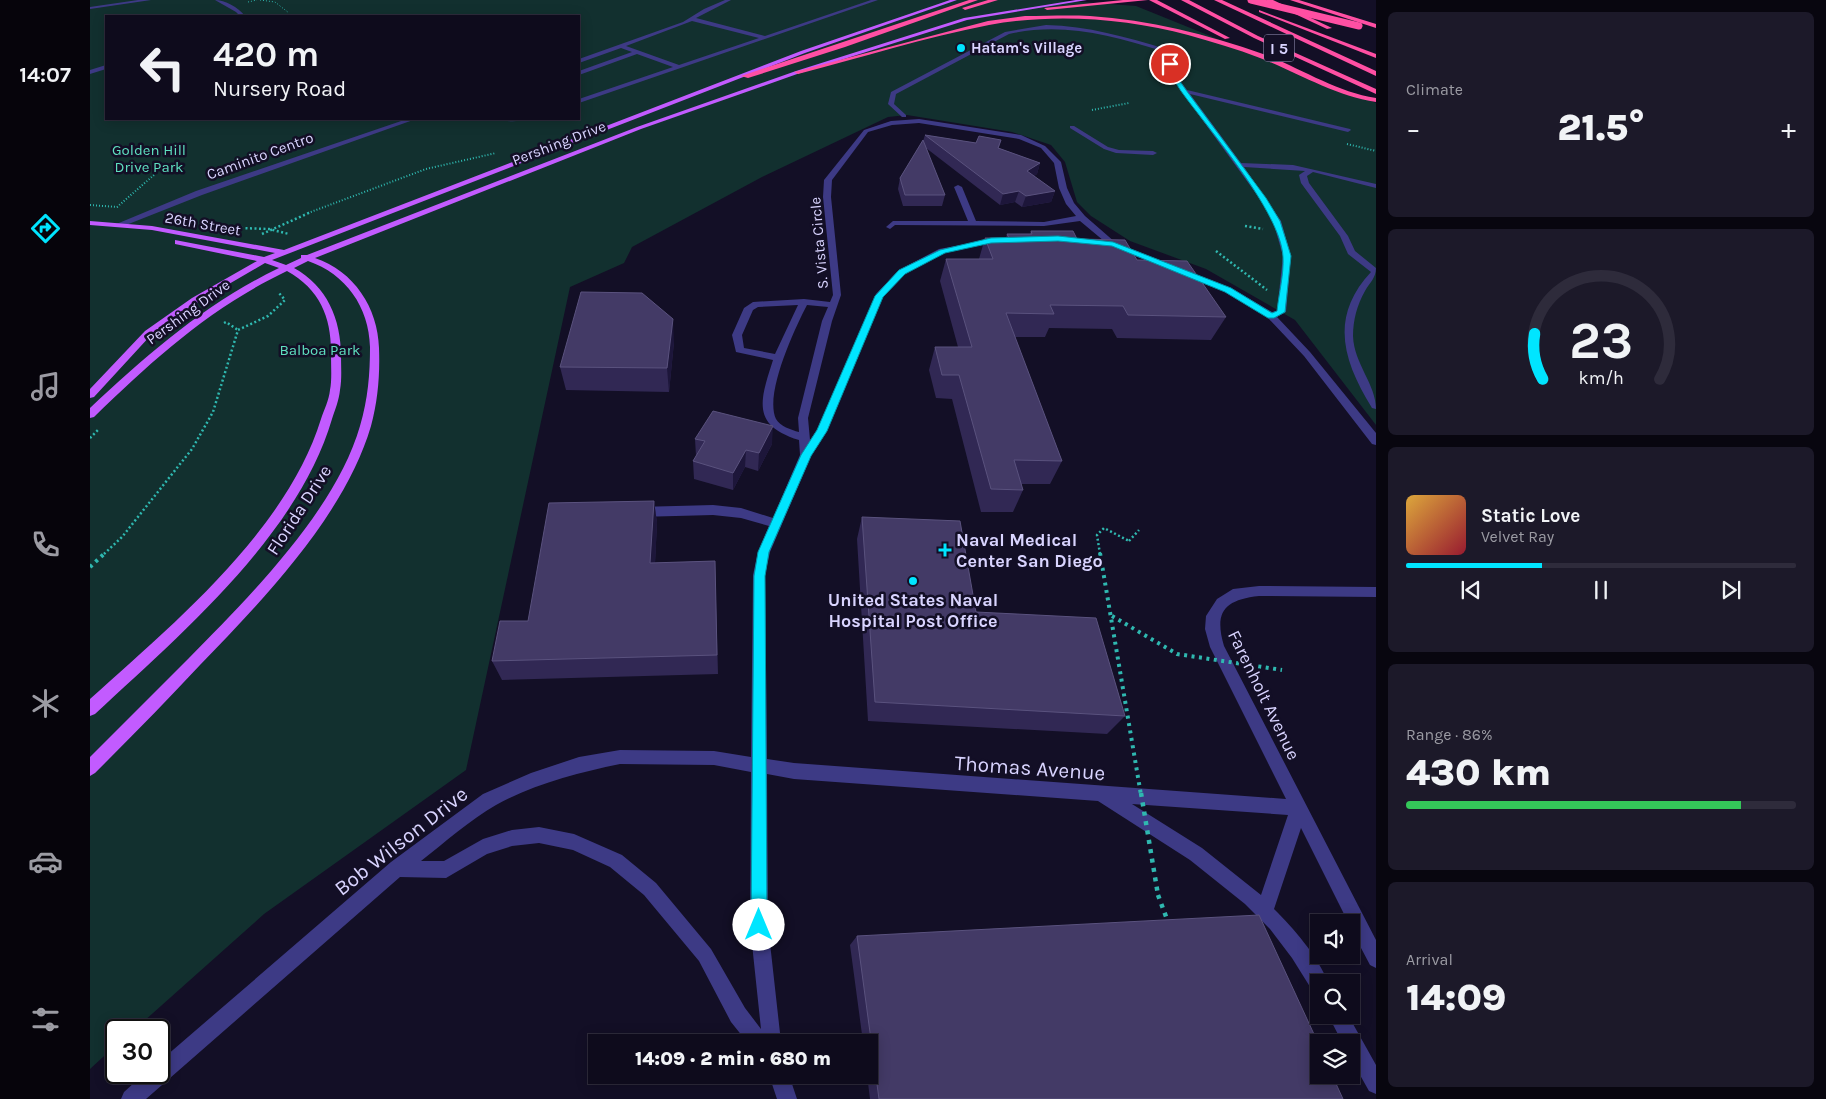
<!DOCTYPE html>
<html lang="en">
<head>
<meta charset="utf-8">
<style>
  body { margin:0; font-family:Karla,sans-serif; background:#1c1929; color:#f1f3f6; height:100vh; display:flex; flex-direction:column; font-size:19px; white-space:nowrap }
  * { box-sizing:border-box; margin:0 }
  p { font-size:16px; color:#9b9ba3 }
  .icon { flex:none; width:28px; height:28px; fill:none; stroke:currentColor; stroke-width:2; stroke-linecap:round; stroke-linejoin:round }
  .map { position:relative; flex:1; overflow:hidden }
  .sheet { display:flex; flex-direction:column; gap:12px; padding:12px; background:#08060f; width:450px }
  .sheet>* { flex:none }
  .hud { position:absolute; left:15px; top:15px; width:475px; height:105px; border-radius:0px; box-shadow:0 2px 12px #0003,0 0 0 1px #2e2b3b; background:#0e0b1c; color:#f1f3f6; overflow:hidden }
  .controls { position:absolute; left:1220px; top:914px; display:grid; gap:10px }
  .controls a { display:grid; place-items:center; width:50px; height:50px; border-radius:0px; background:#0e0b1c; box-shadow:0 2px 12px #0003,0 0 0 1px #2e2b3b; font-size:25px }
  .speed { position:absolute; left:15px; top:1019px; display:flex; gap:10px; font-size:25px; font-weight:700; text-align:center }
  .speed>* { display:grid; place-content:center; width:65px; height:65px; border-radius:50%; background:#0e0b1c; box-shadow:0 2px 12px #0003,0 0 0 1px #2e2b3b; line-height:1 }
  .speed .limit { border:2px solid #111; border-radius:8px; background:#fff; color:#111 }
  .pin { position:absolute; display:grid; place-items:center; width:42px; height:42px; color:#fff; margin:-21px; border:2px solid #fff; border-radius:50%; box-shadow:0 1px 5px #0007 }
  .me { position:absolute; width:55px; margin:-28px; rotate:0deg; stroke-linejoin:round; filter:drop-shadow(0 0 4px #0008) }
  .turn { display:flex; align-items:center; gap:18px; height:105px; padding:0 25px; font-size:22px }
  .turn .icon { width:65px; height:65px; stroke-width:2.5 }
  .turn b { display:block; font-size:35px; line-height:42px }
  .big { font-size:38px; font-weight:800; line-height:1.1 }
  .sheet .tile { flex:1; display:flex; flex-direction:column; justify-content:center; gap:8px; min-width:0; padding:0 18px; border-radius:8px; background:#1c1929 }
  .sheet .dial { align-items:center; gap:0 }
  .dial svg { height:130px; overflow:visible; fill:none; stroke:#2e2b3b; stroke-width:7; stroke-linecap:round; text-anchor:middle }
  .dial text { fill:#f1f3f6; stroke:none }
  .song { display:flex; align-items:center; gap:15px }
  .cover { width:60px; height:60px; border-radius:8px; background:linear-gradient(135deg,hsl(40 70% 55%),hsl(350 70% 35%)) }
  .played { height:5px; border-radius:2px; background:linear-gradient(90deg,#00e5ff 35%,#2e2b3b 35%) }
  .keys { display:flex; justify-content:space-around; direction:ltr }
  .heat { display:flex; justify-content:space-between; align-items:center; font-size:28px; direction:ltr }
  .charge { height:8px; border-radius:4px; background:linear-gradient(90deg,#34c759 86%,#2e2b3b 0) }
  .trip { position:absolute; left:498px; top:1034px; width:290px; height:50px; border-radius:0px; background:#0e0b1c; box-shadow:0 2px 12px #0003,0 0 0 1px #2e2b3b; font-weight:800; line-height:50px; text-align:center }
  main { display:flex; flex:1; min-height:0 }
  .tab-bar { display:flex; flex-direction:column; width:90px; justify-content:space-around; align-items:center; background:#06040b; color:#9b9ba3 }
  .tab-bar .icon { width:35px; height:35px }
  .tab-bar .on { color:#00e5ff }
  .tab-bar b { font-size:22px; color:#f1f3f6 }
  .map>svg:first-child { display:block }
</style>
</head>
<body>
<main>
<nav class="tab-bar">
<b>14:07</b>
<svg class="icon on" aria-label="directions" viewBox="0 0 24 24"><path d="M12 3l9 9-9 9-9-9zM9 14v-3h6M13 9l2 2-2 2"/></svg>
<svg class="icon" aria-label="music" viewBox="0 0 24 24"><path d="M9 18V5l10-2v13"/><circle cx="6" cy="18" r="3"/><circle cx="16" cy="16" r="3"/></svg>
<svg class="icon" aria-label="phone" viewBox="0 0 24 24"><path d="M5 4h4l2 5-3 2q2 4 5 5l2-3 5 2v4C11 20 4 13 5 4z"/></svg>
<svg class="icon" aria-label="climate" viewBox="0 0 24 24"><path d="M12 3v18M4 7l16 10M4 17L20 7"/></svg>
<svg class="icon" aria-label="car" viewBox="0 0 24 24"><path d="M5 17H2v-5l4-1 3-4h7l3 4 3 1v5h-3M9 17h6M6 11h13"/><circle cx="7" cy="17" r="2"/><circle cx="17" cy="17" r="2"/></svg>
<svg class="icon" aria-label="filters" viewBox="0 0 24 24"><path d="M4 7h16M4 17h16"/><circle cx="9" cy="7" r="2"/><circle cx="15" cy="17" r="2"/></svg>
</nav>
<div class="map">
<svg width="1286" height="1099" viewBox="0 0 1286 1099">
  <rect width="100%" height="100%" fill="#130f26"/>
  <!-- green -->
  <path fill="#12302f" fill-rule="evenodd" d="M0 0H966L1046 6 1286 103V425L1205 320 1116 269 1040 241 1001 216 987 202 975 162 961 145 922 132 817 115 798 117 672 177 542 247 534 263 480 287 376 770 174 914 44 1030H26V1045L0 1069ZM16 16H489V119H16Z"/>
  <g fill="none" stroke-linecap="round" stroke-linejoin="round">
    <!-- path-far4 -->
    <g stroke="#2fb8b0" stroke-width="1" stroke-dasharray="1 2" stroke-linecap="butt">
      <path d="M170 0 185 2 199 13"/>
      <path d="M158 2 167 0"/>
    </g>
    <!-- path-far3 -->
    <g stroke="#2fb8b0" stroke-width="2" stroke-dasharray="1 2" stroke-linecap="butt">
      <path d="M1002 110 1039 103"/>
      <path d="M1257 144 1286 151"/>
      <path d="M0 205 27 207 64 175"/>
      <path d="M218 213 336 169 406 153"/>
    </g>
    <!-- path-far2 -->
    <g stroke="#2fb8b0" stroke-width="2.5" stroke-dasharray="2 2.5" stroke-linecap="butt">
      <path d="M1155 226 1173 229"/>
      <path d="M151 228 179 229 199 234"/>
      <path d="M172 234 221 212"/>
      <path d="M1126 251 1177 290"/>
      <path d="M134 323 136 322 148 330"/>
      <path d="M0 438 8 430"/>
      <path d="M1039 541 1049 530"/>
      <path d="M14 554 32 537 102 449 123 412 148 330 178 316 195 300 189 293"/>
    </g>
    <!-- path-far1 -->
    <path stroke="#2fb8b0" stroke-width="4" stroke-dasharray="3 4.5" stroke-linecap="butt" d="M0 567 15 553"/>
    <!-- path -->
    <path stroke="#2fb8b0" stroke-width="4.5" stroke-dasharray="4 5.5" stroke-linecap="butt" d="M1068 895 1078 922"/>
    <!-- minor -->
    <g fill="#3d3a85" fill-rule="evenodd">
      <path d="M48 0H61L0 9V7Z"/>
      <path d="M125 0C135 0 148 7 155 16H150L146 12Z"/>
      <path d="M635 0H641L606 18 675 36 781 0H788L489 103V99L583 67 547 54 489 75V71L542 52 531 48 489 63V59L593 22 614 9ZM602 21 669 38 589 65 536 46Z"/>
      <path d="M956 25C998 26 1036 37 1076 49L1085 74 1097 90 1260 129 1261 130 1258 132 1100 94 1151 163 1203 165 1286 184V188L1223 172 1217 176 1219 183 1258 236 1265 251 1286 268C1286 278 1280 282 1275 291 1267 305 1263 320 1263 336 1264 364 1286 384 1286 409L1282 408C1253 361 1239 317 1281 272L1258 254 1250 236 1211 183 1209 175 1215 171 1154 167 1191 221 1201 256 1196 312 1187 317 1220 352 1286 433V445L1282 444 1214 356 1178 318 1135 292 1020 246 990 221 954 226 805 225 800 229 796 227 803 221H878L864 187 868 185 872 187 886 221 954 222 986 216 976 204 969 188 964 163 951 148 929 139 829 123 802 125 778 132 742 180 741 197 751 295 742 321 718 418 720 440 727 430 786 294 809 270 849 249 910 238 914 240 854 253 815 274 793 297 737 431 721 456 680 552 675 575 677 759 704 763 1196 799 1120 647 1115 629 1116 616 1127 599 1143 589 1169 586 1286 587V597L1169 596C1134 600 1124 612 1134 646L1286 940V968L1280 965 1261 929V922H1258L1211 828 1184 909C1204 929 1227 955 1238 982H1229V992L1222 990 1202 958 1180 929 1155 904 1100 860 1008 801 704 779 677 774 678 925 691 1042H657L641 1022 609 961 554 895 520 867 483 850 449 843 422 846 397 854 356 878 310 877 56 1099H31L34 1092 56 1072H69V1062L301 862 393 794 441 773 489 757 530 750 624 751 661 757 663 575 668 552 679 526 651 518 623 515 548 517 542 512 548 507 623 505 651 508 683 518 710 455 709 440C661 425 670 401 683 360L646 352 642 335 654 308 663 302 714 299 740 302 743 295 733 197 734 180 774 130 801 121 829 119 931 135 955 146 971 162 977 188 984 203 995 216 1026 243 1141 288 1182 312 1187 311 1193 256 1183 221 1170 199 1079 74 1072 51C1021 35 971 22 919 34L806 94 804 104 816 115V117H812L798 104 801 92 915 32ZM708 305 685 354 654 348 652 335 663 310 668 307ZM717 305 738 307 732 321 708 418 709 432C701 430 690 426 686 419 674 394 705 328 717 305ZM530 764 624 765 661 772 660 925 671 1029 655 1008 621 949 566 883 532 855 484 834 449 827 422 830 393 839 354 861H331C354 843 381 819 406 805 444 784 487 773 530 764ZM1042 804 1198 815 1171 895 1112 848Z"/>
      <path d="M16 65V69L0 74V70Z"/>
      <path d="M317 119H326L112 195 31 227 24 225 106 191Z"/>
      <path d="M411 119H435C430 122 415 122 411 119Z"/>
      <path d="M980 126H984L1018 147 1029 150 1063 151 1067 153 1063 155 1026 153 1014 149 980 128Z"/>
      <path d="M1238 1015H1258L1286 1065V1094L1279 1091 1261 1059V1042H1252Z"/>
      <path d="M679 1075H699L707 1099H687Z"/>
    </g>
    <!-- major -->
    <path fill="#c25bff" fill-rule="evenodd" d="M860 0H867L715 53 182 260 196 265 211 258V255H217L547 127 706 71 874 18 986 0H997L877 20 710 73 551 129 225 258C264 271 288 308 289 348 290 375 288 400 281 426 255 515 173 600 110 665 80 697 49 729 18 760L5 773 0 776V757C33 724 66 691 99 658 160 596 246 510 270 426 278 399 280 374 280 347 279 307 256 274 218 261L204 268C237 286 251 319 251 356 251 367 252 379 250 390 249 400 245 410 242 419 208 535 91 634 5 714L0 716V699C83 624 197 530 231 419 234 410 239 400 240 390 242 380 241 367 241 356 242 319 231 290 197 271 120 308 65 358 4 417L0 418V408C59 353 116 303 189 268L175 263 108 302 61 335 4 397 0 398V389L55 331 102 298 167 261 85 244V240L174 257 185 253 62 230 0 225V221L62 226 194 250 711 51Z"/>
    <!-- highway -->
    <g fill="#ff4fa3" fill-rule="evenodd">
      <path d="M879 0H888L755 47 658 78 651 76Z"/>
      <path d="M898 0H908L875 10 872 8Z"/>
      <path d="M1033 0H1058L957 10 954 8Z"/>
      <path d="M1059 0H1067L1140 38 1135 39Z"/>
      <path d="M1091 0H1099L1168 36 1286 89V94L1164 38Z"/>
      <path d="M1124 0H1132L1286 71V76Z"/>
      <path d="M1175 0H1183L1242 28 1237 29Z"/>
      <path d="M1200 0H1209L1286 24V28Z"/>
      <path d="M1169 10 1286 54V58L1169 12Z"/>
      <path d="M935 16C956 16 978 15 1000 16 1059 20 1117 34 1173 54 1211 68 1246 92 1286 98V102C1245 96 1208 73 1170 58 1147 49 1122 42 1098 35 1036 18 962 13 899 25 836 37 770 58 708 74L704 72 898 21Z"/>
    </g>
    <!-- path-bridge-far2 -->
    <path stroke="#2fb8b0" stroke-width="2.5" stroke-dasharray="2 2.5" stroke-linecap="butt" d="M1010 554 1007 535 1014 528 1039 541"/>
    <!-- path-bridge-far1 -->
    <g stroke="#2fb8b0" stroke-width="4" stroke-dasharray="3 4.5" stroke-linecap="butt">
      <path d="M1010 553 1051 795"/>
      <path d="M1022 616 1087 654 1192 670"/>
    </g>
    <!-- path-bridge -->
    <path stroke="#2fb8b0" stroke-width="4.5" stroke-dasharray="4 5.5" stroke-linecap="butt" d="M1051 793 1068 895"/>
    <!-- highway-bridge -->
    <path stroke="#ff4fa3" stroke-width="7" d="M1161 0 1269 26"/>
  </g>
  <!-- wall -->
  <g fill="#312854">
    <path d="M835 135 886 143 911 140 909 148 950 163 947 174 944 176 965 191 961 202 932 207 925 202 910 205 836 148 855 195 852 206H813L808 189 810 178 833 141Z"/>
    <path d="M941 231 987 239 1047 260 1136 317 1121 340 1027 338 1022 329 959 328 955 337H925L972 461 960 484H931L933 490 923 512H891L862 399 846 398 839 370 845 347H868L850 281 856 259H889L895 238H916L917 234H940Z"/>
    <path d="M584 342 579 392 476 390 470 367Z"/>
    <path d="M605 439 682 444 668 471 655 467 643 490 604 479 603 461 606 456Z"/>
    <path d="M564 501 567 523 565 563 625 561 628 674 412 680 402 661 438 621Z"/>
    <path d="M772 517 886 612 1035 716 1017 734 778 721 767 539Z"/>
    <path d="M767 936 1253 1099H780L777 1075H779V1042H773L760 945Z"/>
  </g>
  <!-- shaded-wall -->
  <g fill="#1d163a">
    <path d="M950 163 947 174 934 182 937 171Z"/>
    <path d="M929 191 925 202 910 205 913 194Z"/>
    <path d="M965 191 961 202 932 207 936 196Z"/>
    <path d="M583 319 584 342 579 392 577 368Z"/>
    <path d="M683 426 682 444 668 471 669 453Z"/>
    <path d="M656 450 655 467 643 490V473Z"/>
    <path d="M564 501 567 523 564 584 560 563Z"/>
  </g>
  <!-- building -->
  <g fill="#433a66" stroke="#5a527e">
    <path d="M835 135 886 143 889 136 911 140 908 148 950 163 937 171 965 191 936 196 929 191 913 194Z"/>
    <path d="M833 140 855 195H815L810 178Z"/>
    <path d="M941 231H983L987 239 1035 240 1047 260 1097 261 1136 317 1038 315 1033 306 960 305 964 314 916 313 972 461 924 460 933 490 901 489 869 375H852L845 347H882L856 259H903L895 238H919L917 234H942Z"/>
    <path d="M491 292 552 293 583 319 577 368 470 367Z"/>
    <path d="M623 411 683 426 669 453 656 450 643 473 603 461 615 441 605 439Z"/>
    <path d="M564 501 560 563 625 561 627 655 402 661 410 621H438L459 503Z"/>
    <path d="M772 517 870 521 886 612 1006 618 1035 716 785 702Z"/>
    <path d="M1169 915 1229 1045V1075H1242L1253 1099H789L767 936Z"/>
  </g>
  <!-- route -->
  <path fill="#00e5ff" stroke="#0095a6" d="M1078 63H1081L1085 74 1096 90 1176 198 1190 221 1201 256 1195 312 1184 318H1178L1135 292 1022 246 968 241 901 243 855 253 815 274 793 297 737 431 721 456 679 552 675 576 677 925 675 930 669 933 663 930 661 925 664 576 668 552 711 455 727 430 785 296 809 270 850 250 901 238 968 236 1023 242 1141 288 1182 313 1187 311C1189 293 1194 274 1193 257 1191 212 1119 130 1091 91L1080 74Z"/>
  <!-- markers -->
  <g fill="#00e5ff" stroke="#130f26" stroke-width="2">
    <circle cx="871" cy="48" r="5"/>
    <path d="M852.5 542.5h5v5h5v5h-5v5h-5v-5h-5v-5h5z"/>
    <circle cx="823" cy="581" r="5"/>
  </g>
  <g text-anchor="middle" stroke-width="5" stroke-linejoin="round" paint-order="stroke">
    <!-- far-poi labels -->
    <g font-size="15" font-weight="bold" fill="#d9d4ff" stroke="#130f26" text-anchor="start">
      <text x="881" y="53">Hatam's Village</text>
    </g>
    <!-- far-street labels -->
    <g font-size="15" fill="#d9d4ff" stroke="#130f26">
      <text transform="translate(469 143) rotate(-21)" y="5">Pershing Drive</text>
      <text transform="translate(170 156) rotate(-20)" y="5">Caminito Centro</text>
      <text transform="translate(113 224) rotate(10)" y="5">26th Street</text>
      <text transform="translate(729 243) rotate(-95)" y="5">S. Vista Circle</text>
      <text transform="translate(98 312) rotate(-36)" y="5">Pershing Drive</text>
    </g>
    <!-- far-park labels -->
    <g font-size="15" fill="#5fe0c0" stroke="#130f26">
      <text x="59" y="155">Golden Hill<tspan x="59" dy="17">Drive Park</tspan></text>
      <text x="230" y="355">Balboa Park</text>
    </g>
    <!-- shield labels -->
    <rect fill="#130f26" stroke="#9e99be" stroke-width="1" x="1174" y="34.5" width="30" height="27" rx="4"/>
    <g font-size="16" font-weight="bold" fill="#d9d4ff">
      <text x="1189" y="54">I 5</text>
    </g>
    <!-- street labels -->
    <g font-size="18" fill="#d9d4ff" stroke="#130f26">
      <text transform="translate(209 510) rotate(-57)" y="6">Florida Drive</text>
      <text transform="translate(1174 695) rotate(64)" y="6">Farenholt Avenue</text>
    </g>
    <!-- poi labels -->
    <g font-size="18" font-weight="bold" fill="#d9d4ff" stroke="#130f26" text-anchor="start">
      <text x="866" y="546">Naval Medical<tspan x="866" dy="21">Center San Diego</tspan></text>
      <text x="823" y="606" text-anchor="middle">United States Naval<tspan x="823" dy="21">Hospital Post Office</tspan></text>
    </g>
    <!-- near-street labels -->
    <g font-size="21" fill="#d9d4ff" stroke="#130f26">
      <text transform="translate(940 768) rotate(4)" y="7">Thomas Avenue</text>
      <text transform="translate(311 841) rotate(-38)" y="7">Bob Wilson Drive</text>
    </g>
  </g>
</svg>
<div class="controls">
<a><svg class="icon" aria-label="sound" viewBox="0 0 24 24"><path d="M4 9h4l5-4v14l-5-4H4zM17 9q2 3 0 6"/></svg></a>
<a><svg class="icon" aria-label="search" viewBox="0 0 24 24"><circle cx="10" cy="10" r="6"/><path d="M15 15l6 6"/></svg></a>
<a><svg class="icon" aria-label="layers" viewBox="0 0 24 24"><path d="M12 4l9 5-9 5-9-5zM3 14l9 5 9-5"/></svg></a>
</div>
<div class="speed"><div class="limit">30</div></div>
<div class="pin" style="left:1080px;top:64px;background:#d93025"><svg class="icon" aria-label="arrive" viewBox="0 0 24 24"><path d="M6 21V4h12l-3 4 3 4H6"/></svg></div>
<svg class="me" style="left:669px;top:925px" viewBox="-20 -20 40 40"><circle r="19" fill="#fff"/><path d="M0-13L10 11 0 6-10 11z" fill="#00e5ff"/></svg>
<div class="trip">14:09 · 2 min · 680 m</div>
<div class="hud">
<div class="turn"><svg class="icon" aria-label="left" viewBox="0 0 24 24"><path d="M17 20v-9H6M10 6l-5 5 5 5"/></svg><div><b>420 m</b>Nursery Road</div></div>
</div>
</div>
<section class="sheet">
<div class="tile"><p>Climate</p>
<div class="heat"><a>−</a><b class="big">21.5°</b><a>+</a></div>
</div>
<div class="tile dial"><svg viewBox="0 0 100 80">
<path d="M14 69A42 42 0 1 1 86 69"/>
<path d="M14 69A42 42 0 0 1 9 41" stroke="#00e5ff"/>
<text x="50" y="56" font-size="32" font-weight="700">23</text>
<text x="50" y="72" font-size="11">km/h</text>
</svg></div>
<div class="tile">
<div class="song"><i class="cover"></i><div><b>Static Love</b><p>Velvet Ray</p></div></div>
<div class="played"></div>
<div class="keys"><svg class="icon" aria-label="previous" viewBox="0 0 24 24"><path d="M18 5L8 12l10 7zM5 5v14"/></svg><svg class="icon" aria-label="pause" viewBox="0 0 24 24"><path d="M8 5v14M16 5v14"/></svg><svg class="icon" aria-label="next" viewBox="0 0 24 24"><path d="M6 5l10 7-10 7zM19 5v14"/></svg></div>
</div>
<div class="tile"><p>Range · 86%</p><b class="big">430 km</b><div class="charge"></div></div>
<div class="tile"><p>Arrival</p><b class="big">14:09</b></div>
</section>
</main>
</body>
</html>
